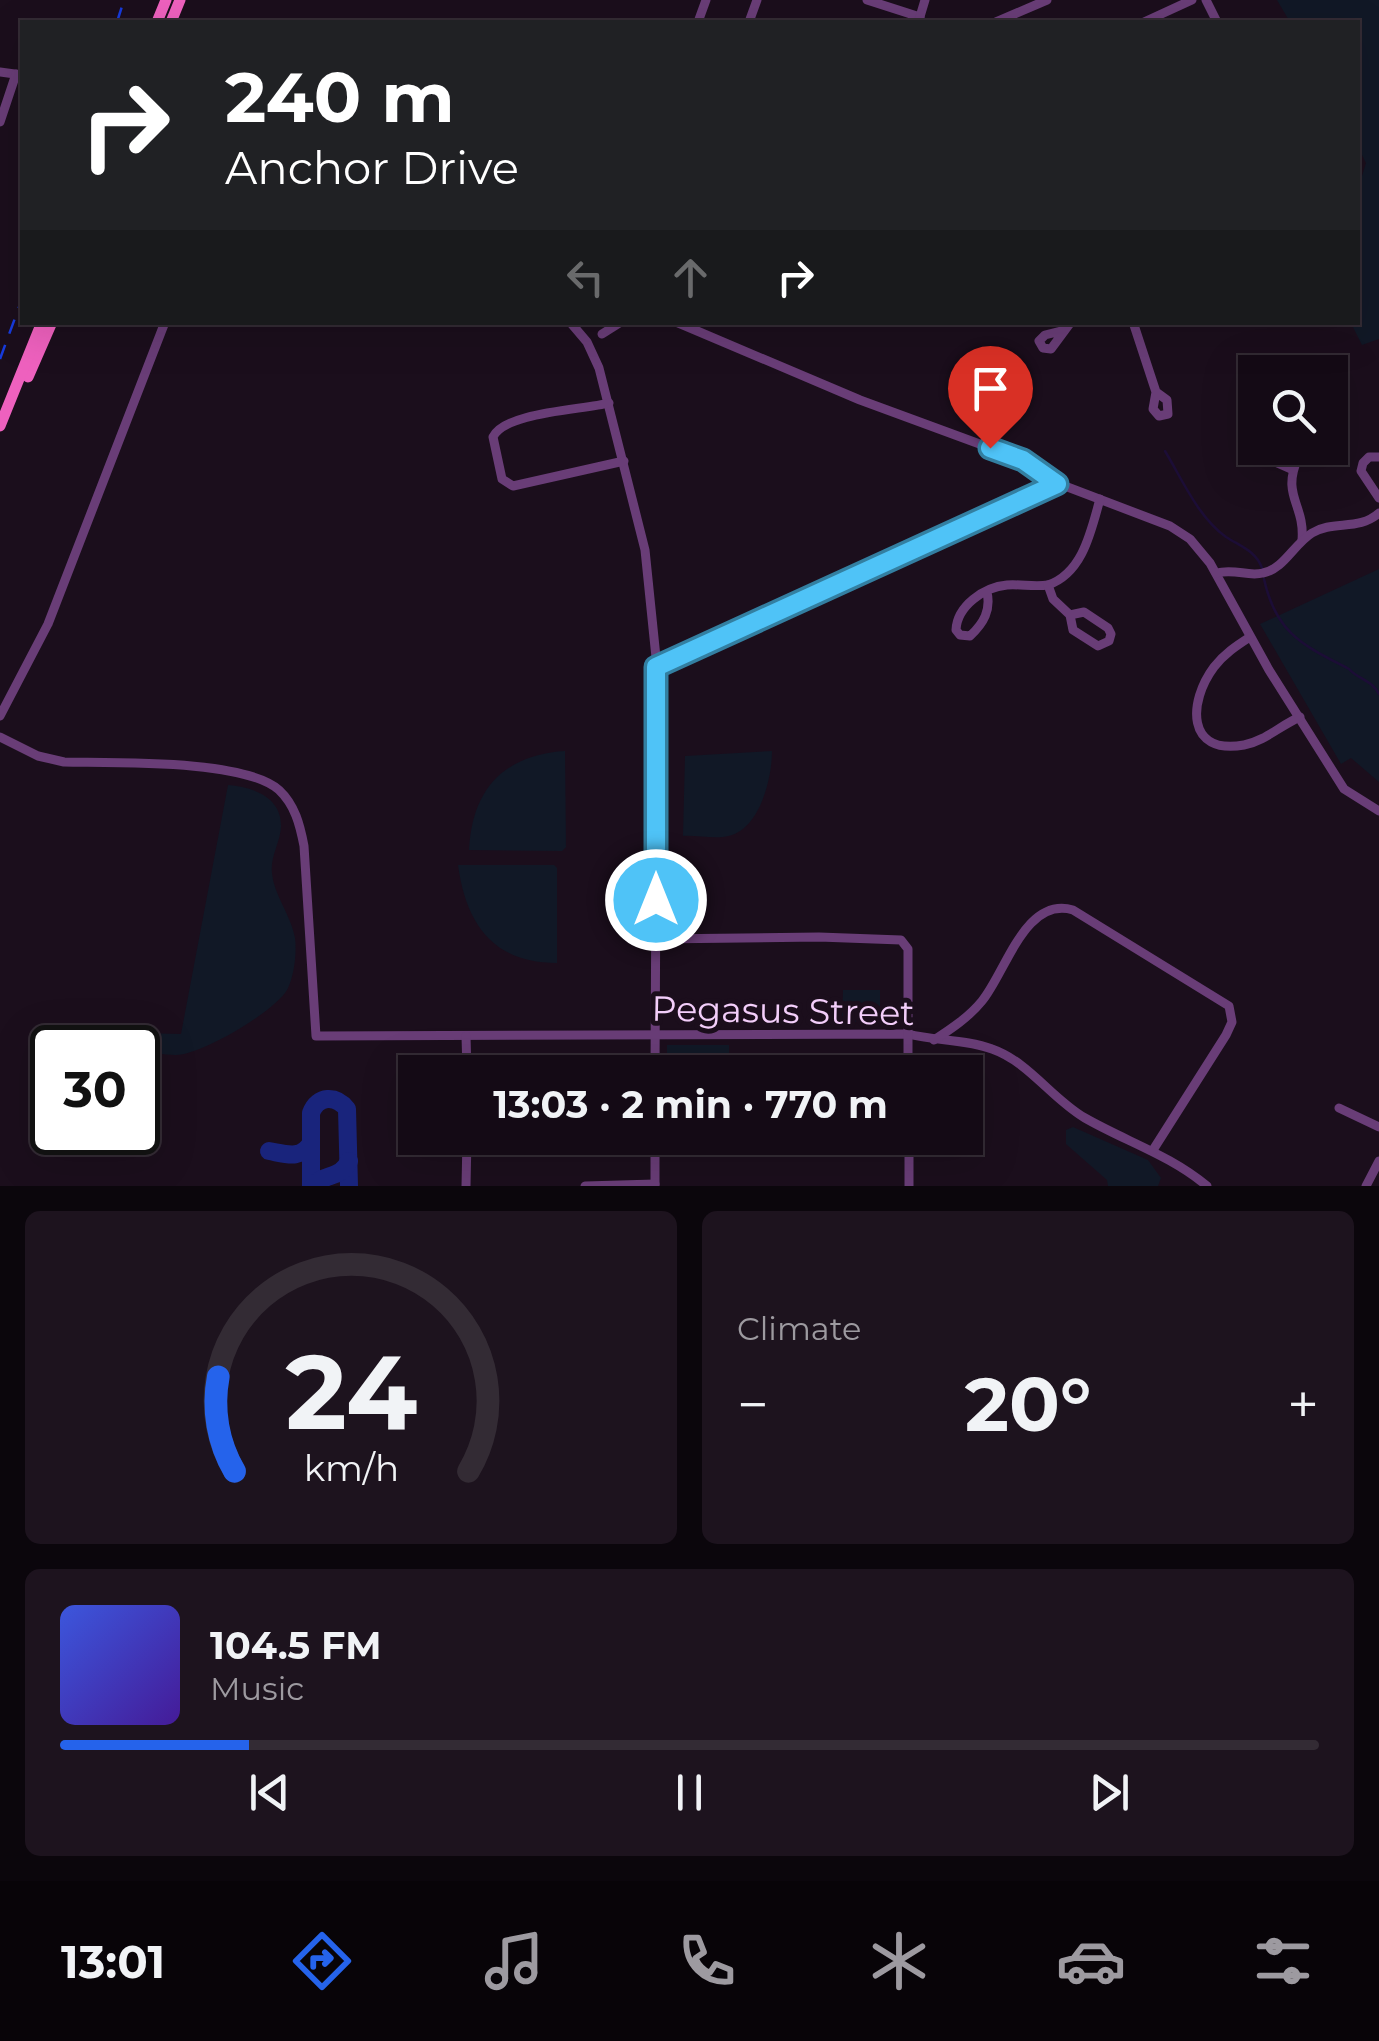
<!DOCTYPE html>
<html lang="en">
<head>
<meta charset="utf-8">
<style>
  body { margin:0; font-family:Montserrat,sans-serif; background:#1d131e; color:#f1f3f6; height:100vh; display:flex; flex-direction:column; font-size:38px; white-space:nowrap }
  * { box-sizing:border-box; margin:0 }
  p { font-size:32px; color:#9d9aa0 }
  .icon { flex:none; width:55px; height:55px; fill:none; stroke:currentColor; stroke-width:2; stroke-linecap:round; stroke-linejoin:round }
  .map { position:relative; height:1186px; overflow:hidden }
  .details { display:flex; flex-direction:column; gap:25px; padding:25px; background:#0b060c; flex:1 }
  .details>* { flex:none }
  .banner { position:absolute; left:20px; top:20px; width:1340px; height:305px; border-radius:0px; box-shadow:0 10px 40px #0002,0 0 0 2px #332b34; background:#202124; color:#fff; overflow:hidden }
  .controls { position:absolute; left:1238px; top:355px; display:grid; gap:20px }
  .controls a { display:grid; place-items:center; width:110px; height:110px; border-radius:0px; background:#140a15; box-shadow:0 10px 40px #0002,0 0 0 2px #332b34; font-size:50px }
  .speed { position:absolute; left:30px; top:1025px; display:flex; gap:20px; font-size:50px; font-weight:700; text-align:center }
  .speed>* { display:grid; place-content:center; width:130px; height:130px; border-radius:50%; background:#140a15; box-shadow:0 10px 40px #0002,0 0 0 2px #332b34; line-height:1 }
  .speed .limit { border:5px solid #111; border-radius:15px; background:#fff; color:#111 }
  .pin { position:absolute; display:grid; place-items:center; width:85px; height:85px; color:#fff; margin:-102px -42px; border-radius:50% 50% 50% 0; rotate:-45deg; box-shadow:0 0 10px #0007 }
  .pin .icon { rotate:45deg }
  .me { position:absolute; width:110px; margin:-55px; rotate:0deg; stroke-linejoin:round; filter:drop-shadow(0 0 8px #0008) }
  .turn { display:flex; align-items:center; gap:35px; height:210px; padding:0 40px; font-size:45px }
  .turn .icon { width:130px; height:130px; stroke-width:2.5 }
  .turn b { display:block; font-size:70px; line-height:85px }
  .lanes { display:flex; align-items:center; height:95px; padding:0 40px; background:#0003; justify-content:center; gap:50px; direction:ltr }
  .lanes .off { opacity:.35 }
  .big { font-size:75px; font-weight:700; line-height:1.1 }
  .details .tile { flex:1; display:flex; flex-direction:column; justify-content:center; gap:15px; min-width:0; padding:0 35px; border-radius:15px; background:#1d131e }
  .details .dial { align-items:center; gap:0 }
  .dial svg { height:260px; overflow:visible; fill:none; stroke:#332b34; stroke-width:7; stroke-linecap:round; text-anchor:middle }
  .dial text { fill:#f1f3f6; stroke:none }
  .song { display:flex; align-items:center; gap:30px }
  .cover { width:120px; height:120px; border-radius:15px; background:linear-gradient(135deg,hsl(230 70% 55%),hsl(260 70% 35%)) }
  .played { height:10px; border-radius:5px; background:linear-gradient(90deg,#2563eb 15%,#332b34 15%) }
  .keys { display:flex; justify-content:space-around; direction:ltr }
  .heat { display:flex; justify-content:space-between; align-items:center; font-size:55px; direction:ltr }
  .details .tiles { flex:1; display:grid; gap:25px; grid-template-columns:1fr 1fr }
  .tile:last-child { grid-column:span 2 }
  .trip { position:absolute; left:398px; top:1055px; width:585px; height:100px; border-radius:0px; background:#140a15; box-shadow:0 10px 40px #0002,0 0 0 2px #332b34; font-weight:700; line-height:100px; text-align:center }
  .tab-bar { display:flex; height:160px; justify-content:space-around; align-items:center; background:#080408; color:#9d9aa0 }
  .tab-bar .icon { width:70px; height:70px }
  .tab-bar .on { color:#2563eb }
  .tab-bar b { font-size:45px; color:#f1f3f6 }
  .map>svg:first-child { display:block }
</style>
</head>
<body>
<div class="map">
<svg width="1379" height="1186" viewBox="0 0 1379 1186">
  <rect width="100%" height="100%" fill="#1b0e1c"/>
  <!-- green -->
  <g fill="#111826">
    <path d="M1277 0H1379V339L1362 345 1351 323 1358 322V189L1366 163 1358 147V22H1290Z"/>
    <path d="M1379 569V782L1351 758 1341 764 1260 624Z"/>
    <path d="M565 751 566 847 562 851 469 850C472 789 504 755 565 751Z"/>
    <path d="M772 751C772 777 761 825 732 835 719 840 697 835 683 836L685 756Z"/>
    <path d="M228 785C253 787 282 797 281 827 280 843 270 857 272 873 274 895 291 915 295 938 297 953 294 977 287 990 274 1012 201 1055 176 1055 163 1055 150 1052 138 1050V1048L89 1044 92 1032 181 1034Z"/>
    <path d="M458 865H554L557 868V963C493 963 466 924 458 865Z"/>
    <path d="M843 990H880V1022H842Z"/>
    <rect x="667" y="1045" width="62" height="27"/>
    <path d="M1073 1127 1148 1160 1161 1178 1158 1186H1108L1107 1180 1066 1144V1130Z"/>
  </g>
  <g fill="none" stroke-linecap="round" stroke-linejoin="round">
    <!-- stream -->
    <g stroke="#1c0d36" stroke-width="2.5">
      <path d="M1165 451C1182 479 1198 517 1226 537 1240 546 1256 551 1262 568"/>
      <path d="M1264 579C1276 634 1303 645 1349 669 1359 680 1372 680 1379 694"/>
    </g>
    <!-- taxiway -->
    <g stroke="#19247c" stroke-width="18">
      <path d="M269 1151C286 1154 301 1160 311 1143"/>
      <path d="M311 1186V1113C318 1095 336 1095 347 1109L349 1186"/>
      <path d="M313 1186C324 1173 341 1179 349 1161"/>
    </g>
    <!-- minor -->
    <g stroke="#693d77" stroke-width="9">
      <path d="M867 0 920 17"/>
      <path d="M1206 0 1217 22"/>
      <path d="M919 20 925 0"/>
      <path d="M698 22 706 0"/>
      <path d="M749 22 757 0"/>
      <path d="M996 22 1047 0"/>
      <path d="M1144 22 1192 0"/>
      <path d="M0 72 22 75"/>
      <path d="M0 122 16 74"/>
      <path d="M570 322 587 342 599 368 645 550 657 667 655 1072"/>
      <path d="M676 322 860 400 1023 460 1057 483 1170 526 1190 539 1210 563 1269 670 1344 789 1379 811"/>
      <path d="M1133 322 1156 392 1153 409 1159 416 1168 414 1167 400 1156 392"/>
      <path d="M1061 331 1045 335 1039 341 1043 348 1051 349 1071 322"/>
      <path d="M602 334 621 322"/>
      <path d="M609 403C582 410 505 412 493 437L502 479 513 486 624 461"/>
      <path d="M1263 448 1275 462 1293 470"/>
      <path d="M1293 448 1298 458C1281 496 1305 504 1302 540"/>
      <path d="M1379 457H1369L1363 463 1361 471 1379 498"/>
      <path d="M1216 573C1236 568 1247 577 1263 573 1284 569 1294 544 1312 533 1333 520 1359 531 1379 513"/>
      <path d="M987 592C991 610 984 623 970 636L960 635 956 630C957 606 984 587 1007 585 1021 584 1034 587 1048 585"/>
      <path d="M1070 615 1073 630 1098 646 1109 641 1111 634 1108 628 1084 612 1070 615 1053 599 1048 585C1083 573 1091 531 1100 499"/>
      <path d="M1250 637C1236 646 1224 654 1214 667 1188 702 1186 755 1244 745 1265 741 1281 725 1300 717"/>
      <path d="M657 667 1057 483"/>
      <path d="M0 716 48 624 165 322"/>
      <path d="M0 737 38 756 64 762C113 763 244 759 279 790 295 805 300 825 304 846L316 1036 908 1034C935 1041 966 1039 992 1049 1029 1062 1051 1098 1085 1118 1127 1142 1170 1155 1207 1186"/>
      <path d="M656 939 819 937 901 940 908 949V1072"/>
      <path d="M466 1036 467 1072"/>
      <path d="M934 1040C951 1029 969 1017 982 1001 1006 972 1025 896 1073 910L1229 1006 1232 1022 1226 1035 1153 1150"/>
      <path d="M1339 1108 1379 1127"/>
      <path d="M655 1138V1186"/>
      <path d="M909 1138V1186"/>
      <path d="M467 1147H557"/>
      <path d="M466 1186 467 1138"/>
      <path d="M585 1186 655 1184"/>
      <path d="M1366 1186 1379 1161"/>
    </g>
    <!-- major -->
    <g stroke="#ee61be" stroke-width="11">
      <path d="M157 22 166 0"/>
      <path d="M171 22 180 0"/>
      <path d="M28 377 52 322"/>
      <path d="M0 426 42 322"/>
    </g>
    <!-- rail -->
    <g stroke="#173bdd" stroke-width="2.5" stroke-dasharray="15 12" stroke-linecap="butt">
      <path d="M117 22 124 0"/>
      <path d="M0 359 22 299"/>
    </g>
  </g>
  <g fill="none" stroke-linecap="round" stroke-linejoin="round">
    <!-- route casing -->
    <g stroke="#337fa1" stroke-width="25">
      <path id="route" d="M656 900V667L1057 484 1023 460 990 448"/>
    </g>
    <!-- route -->
    <use href="#route" stroke="#4fc3f7" stroke-width="18"/>
  </g>
  <g text-anchor="middle" stroke-width="10" stroke-linejoin="round" paint-order="stroke">
    <!-- street labels -->
    <g font-size="35" fill="#f3cefa" stroke="#1b0e1c">
      <text transform="translate(783 1011) rotate(1)" y="12">Pegasus Street</text>
    </g>
  </g>
</svg>
<div class="controls">
<a><svg class="icon" aria-label="search" viewBox="0 0 24 24"><circle cx="10" cy="10" r="6"/><path d="M15 15l6 6"/></svg></a>
</div>
<div class="speed"><div class="limit">30</div></div>
<div class="pin" style="left:990px;top:448px;background:#d93025"><svg class="icon" aria-label="arrive" viewBox="0 0 24 24"><path d="M6 21V4h12l-3 4 3 4H6"/></svg></div>
<svg class="me" style="left:656px;top:900px" viewBox="-20 -20 40 40"><circle r="17" fill="#4fc3f7" stroke="#fff" stroke-width="3"/><path d="M0-11L8 9 0 5-8 9z" fill="#fff"/></svg>
<div class="trip">13:03 · 2 min · 770 m</div>
<div class="banner">
<div class="turn"><svg class="icon" aria-label="right" viewBox="0 0 24 24"><path d="M7 20v-9h11M14 6l5 5-5 5"/></svg><div><b>240 m</b>Anchor Drive</div></div>
<div class="lanes"><svg class="icon off" aria-label="left" viewBox="0 0 24 24"><path d="M17 20v-9H6M10 6l-5 5 5 5"/></svg><svg class="icon off" aria-label="ahead" viewBox="0 0 24 24"><path d="M12 20V5M6 11l6-6 6 6"/></svg><svg class="icon" aria-label="right" viewBox="0 0 24 24"><path d="M7 20v-9h11M14 6l5 5-5 5"/></svg></div>
</div>
</div>
<section class="details">
<div class="tiles">
<div class="tile dial"><svg viewBox="0 0 100 80">
<path d="M14 69A42 42 0 1 1 86 69"/>
<path d="M14 69A42 42 0 0 1 9 40" stroke="#2563eb"/>
<text x="50" y="56" font-size="32" font-weight="700">24</text>
<text x="50" y="72" font-size="11">km/h</text>
</svg></div>
<div class="tile"><p>Climate</p>
<div class="heat"><a>−</a><b class="big">20°</b><a>+</a></div>
</div>
<div class="tile">
<div class="song"><i class="cover"></i><div><b>104.5 FM</b><p>Music</p></div></div>
<div class="played"></div>
<div class="keys"><svg class="icon" aria-label="previous" viewBox="0 0 24 24"><path d="M18 5L8 12l10 7zM5 5v14"/></svg><svg class="icon" aria-label="pause" viewBox="0 0 24 24"><path d="M8 5v14M16 5v14"/></svg><svg class="icon" aria-label="next" viewBox="0 0 24 24"><path d="M6 5l10 7-10 7zM19 5v14"/></svg></div>
</div>
</div>
</section>
<nav class="tab-bar">
<b>13:01</b>
<svg class="icon on" aria-label="directions" viewBox="0 0 24 24"><path d="M12 3l9 9-9 9-9-9zM9 14v-3h6M13 9l2 2-2 2"/></svg>
<svg class="icon" aria-label="music" viewBox="0 0 24 24"><path d="M9 18V5l10-2v13"/><circle cx="6" cy="18" r="3"/><circle cx="16" cy="16" r="3"/></svg>
<svg class="icon" aria-label="phone" viewBox="0 0 24 24"><path d="M5 4h4l2 5-3 2q2 4 5 5l2-3 5 2v4C11 20 4 13 5 4z"/></svg>
<svg class="icon" aria-label="climate" viewBox="0 0 24 24"><path d="M12 3v18M4 7l16 10M4 17L20 7"/></svg>
<svg class="icon" aria-label="car" viewBox="0 0 24 24"><path d="M5 17H2v-5l4-1 3-4h7l3 4 3 1v5h-3M9 17h6M6 11h13"/><circle cx="7" cy="17" r="2"/><circle cx="17" cy="17" r="2"/></svg>
<svg class="icon" aria-label="filters" viewBox="0 0 24 24"><path d="M4 7h16M4 17h16"/><circle cx="9" cy="7" r="2"/><circle cx="15" cy="17" r="2"/></svg>
</nav>
</body>
</html>
